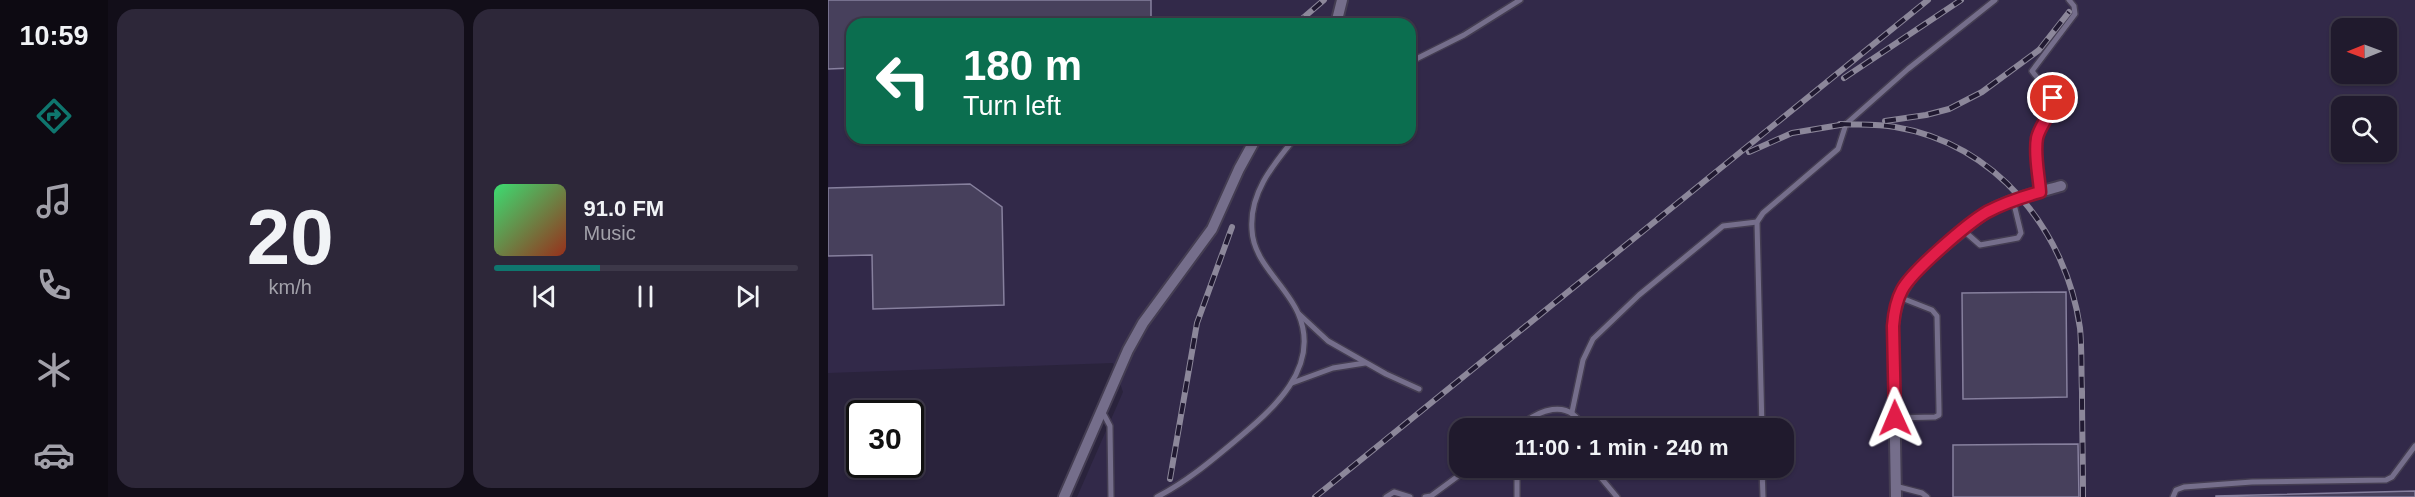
<!DOCTYPE html>
<html lang="en">
<head>
<meta charset="utf-8">
<style>
  body { margin:0; font-family:Helvetica,sans-serif; background:#2d2739; color:#f1f3f6; height:100vh; display:flex; flex-direction:column; font-size:22px; white-space:nowrap }
  * { box-sizing:border-box; margin:0 }
  p { font-size:20px; color:#a2a1aa }
  .icon { flex:none; width:33px; height:33px; fill:none; stroke:currentColor; stroke-width:2; stroke-linecap:round; stroke-linejoin:round }
  .map { position:relative; flex:1; overflow:hidden }
  .drawer { display:flex; flex-direction:column; gap:9px; padding:9px; background:#120e19; width:720px }
  .drawer>* { flex:none }
  .hud { position:absolute; left:18px; top:18px; width:570px; height:126px; border-radius:18px; box-shadow:0 2px 4px #0004,0 0 0 2px #3d3849; background:#0b6e4f; color:#fff; overflow:hidden }
  .needle { width:39px; rotate:269deg }
  .tools { position:absolute; left:1503px; top:18px; display:grid; gap:12px }
  .tools a { display:grid; place-items:center; width:66px; height:66px; border-radius:12px; background:#201a2d; box-shadow:0 2px 4px #0004,0 0 0 2px #3d3849; font-size:30px }
  .speed { position:absolute; left:18px; top:400px; display:flex; gap:12px; font-size:30px; font-weight:700; text-align:center }
  .speed>* { display:grid; place-content:center; width:78px; height:78px; border-radius:50%; background:#201a2d; box-shadow:0 2px 4px #0004,0 0 0 2px #3d3849; line-height:1 }
  .speed .limit { border:3px solid #111; border-radius:9px; background:#fff; color:#111 }
  .pin { position:absolute; display:grid; place-items:center; width:51px; height:51px; color:#fff; margin:-26px; border:3px solid #fff; border-radius:50%; box-shadow:0 2px 6px #0007 }
  .me { position:absolute; width:66px; margin:-33px; rotate:359deg; stroke-linejoin:round; filter:drop-shadow(0 0 4px #0008) }
  .turn { display:flex; align-items:center; gap:21px; height:126px; padding:0 18px; font-size:27px }
  .turn .icon { width:78px; height:78px; stroke-width:2.5 }
  .turn b { display:block; font-size:42px; line-height:51px }
  .drawer .card { flex:1; display:flex; flex-direction:column; justify-content:center; gap:9px; min-width:0; padding:0 21px; border-radius:18px; background:#2d2739 }
  .drawer .dial { align-items:center; gap:0 }
  .dial b { font-size:78px; line-height:1 }
  .song { display:flex; align-items:center; gap:18px }
  .cover { width:72px; height:72px; border-radius:9px; background:linear-gradient(135deg,hsl(140 70% 55%),hsl(10 70% 35%)) }
  .played { height:6px; border-radius:3px; background:linear-gradient(90deg,#0f766e 35%,#3d3849 35%) }
  .keys { display:flex; justify-content:space-around; direction:ltr }
  .drawer .tiles { flex:1; display:grid; gap:9px; grid-template-columns:repeat(2,1fr) }
  .trip { position:absolute; left:621px; top:418px; width:345px; height:60px; border-radius:18px; background:#201a2d; box-shadow:0 2px 4px #0004,0 0 0 2px #3d3849; font-weight:700; line-height:60px; text-align:center }
  main { display:flex; flex:1; min-height:0 }
  .dock { display:flex; flex-direction:column; width:108px; justify-content:space-around; align-items:center; background:#0d0a12; color:#a2a1aa }
  .dock .icon { width:42px; height:42px }
  .dock .on { color:#0f766e }
  .dock b { font-size:27px; color:#f1f3f6 }
  .map>svg:first-child { display:block }
</style>
</head>
<body>
<main>
<nav class="dock">
<b>10:59</b>
<svg class="icon on" aria-label="directions" viewBox="0 0 24 24"><path d="M12 3l9 9-9 9-9-9zM9 14v-3h6M13 9l2 2-2 2"/></svg>
<svg class="icon" aria-label="music" viewBox="0 0 24 24"><path d="M9 18V5l10-2v13"/><circle cx="6" cy="18" r="3"/><circle cx="16" cy="16" r="3"/></svg>
<svg class="icon" aria-label="phone" viewBox="0 0 24 24"><path d="M5 4h4l2 5-3 2q2 4 5 5l2-3 5 2v4C11 20 4 13 5 4z"/></svg>
<svg class="icon" aria-label="climate" viewBox="0 0 24 24"><path d="M12 3v18M4 7l16 10M4 17L20 7"/></svg>
<svg class="icon" aria-label="car" viewBox="0 0 24 24"><path d="M5 17H2v-5l4-1 3-4h7l3 4 3 1v5h-3M9 17h6M6 11h13"/><circle cx="7" cy="17" r="2"/><circle cx="17" cy="17" r="2"/></svg>
</nav>
<section class="drawer">
<div class="tiles">
<div class="card dial"><b>20</b><p>km/h</p></div>
<div class="card">
<div class="song"><i class="cover"></i><div><b>91.0 FM</b><p>Music</p></div></div>
<div class="played"></div>
<div class="keys"><svg class="icon" aria-label="previous" viewBox="0 0 24 24"><path d="M18 5L8 12l10 7zM5 5v14"/></svg><svg class="icon" aria-label="pause" viewBox="0 0 24 24"><path d="M8 5v14M16 5v14"/></svg><svg class="icon" aria-label="next" viewBox="0 0 24 24"><path d="M6 5l10 7-10 7zM19 5v14"/></svg></div>
</div>
</div>
</section>
<div class="map">
<svg width="1587" height="497" viewBox="0 0 1587 497">
  <rect width="100%" height="100%" fill="#2a233c"/>
  <!-- built -->
  <path fill="#322949" fill-rule="evenodd" d="M0 0H1587V497H249L295 392 285 363 0 373ZM24 24H582V138H24ZM1514 28H1558V74H1514ZM1514 106H1558V152H1514ZM632 429H956V468H632Z"/>
  <!-- building -->
  <g fill="#47405c" stroke="#87809e" stroke-width="1.5">
    <path d="M0 0H323V24H24V68L0 69Z"/>
    <path d="M142 184 174 207 176 305 45 309 44 255 0 256V188Z"/>
    <path d="M1238 292 1239 397 1135 399 1134 293Z"/>
    <path d="M1250 444 1251 497H1125V445Z"/>
    <path d="M1587 491V497H1388V496Z"/>
  </g>
  <g fill="none" stroke-linecap="round" stroke-linejoin="round">
    <!-- service casing -->
    <g stroke="#443d52" stroke-width="8">
      <g id="service">
        <path d="M582 62 636 35 692 0"/>
        <path d="M1212 192 1208 142 1225 102V98L1204 71 1247 14 1246 6 1241 0"/>
        <path d="M1136 231 1152 245 1190 238 1193 233 1185 200"/>
        <path d="M471 314 500 341 558 374 591 389"/>
        <path d="M464 383 505 368 537 363"/>
        <path d="M274 411 282 426 283 497"/>
        <path d="M744 412 755 360 765 339 811 295 895 226 929 222"/>
        <path d="M1067 418 1107 417 1111 415V409L1109 316 1104 310 1071 297"/>
        <path d="M689 429C709 410 741 396 756 429"/>
        <path d="M934 429 929 222 935 213 1010 149 1018 124 1080 69 1167 0"/>
        <path d="M689 468V497"/>
        <path d="M770 468 774 479 789 497"/>
        <path d="M934 468 935 497"/>
        <path d="M1067 486 1094 493 1099 497"/>
        <path d="M329 497C358 482 382 462 407 441 444 410 494 368 470 313 458 285 425 262 424 230 421 193 445 165 467 138"/>
        <path d="M558 497 566 492 582 497"/>
        <path d="M597 497 603 496 641 468"/>
        <path d="M1345 497 1348 490 1356 487 1424 482 1558 480 1564 477 1587 446"/>
      </g>
    </g>
    <!-- minor casing -->
    <g stroke="#443d52" stroke-width="14">
      <g id="minor">
        <path d="M508 24 514 0"/>
        <path d="M236 497 300 350 315 323 384 229 411 169 428 138"/>
        <path d="M1068 497 1065 326C1069 281 1094 265 1126 238 1137 230 1147 219 1159 212 1182 199 1208 193 1233 186"/>
      </g>
    </g>
    <!-- service -->
    <use href="#service" stroke="#756e8b" stroke-width="5"/>
    <!-- minor -->
    <use href="#minor" stroke="#756e8b" stroke-width="10"/>
    <!-- rail casing -->
    <g stroke="#8c879a" stroke-width="6">
      <g id="rail">
        <path d="M468 24 496 0"/>
        <path d="M1016 78 1133 0"/>
        <path d="M1057 121 1098 115 1121 109 1154 92 1211 50 1241 12"/>
        <path d="M1012 124C1030 125 1049 124 1067 127 1167 143 1238 230 1252 328 1254 349 1253 371 1254 392 1254 427 1255 462 1255 497"/>
        <path d="M921 152 964 133 1018 124"/>
        <path d="M342 479 369 323 404 227"/>
        <path d="M487 497 1100 0"/>
      </g>
    </g>
    <!-- rail -->
    <use href="#rail" stroke="#201931" stroke-width="4" stroke-dasharray="11" stroke-linecap="butt"/>
  </g>
  <g fill="none" stroke-linecap="round" stroke-linejoin="round">
    <!-- route casing -->
    <g stroke="#92132f" stroke-width="15">
      <path id="route" d="M1067 418 1065 326C1066 313 1068 301 1074 290 1084 271 1140 223 1159 212 1176 203 1194 197 1212 192 1211 175 1206 155 1209 138 1212 124 1226 112 1225 98"/>
    </g>
    <!-- route -->
    <use href="#route" stroke="#e11d48" stroke-width="10"/>
  </g>
</svg>
<div class="tools">
<a><svg class="needle" viewBox="-14 -14 28 28"><path d="M0-13l5 13h-10z" fill="#e53935"/><path d="M0 13l5-13h-10z" fill="#a2a1aa"/></svg></a>
<a><svg class="icon" aria-label="search" viewBox="0 0 24 24"><circle cx="10" cy="10" r="6"/><path d="M15 15l6 6"/></svg></a>
</div>
<div class="speed"><div class="limit">30</div></div>
<div class="pin" style="left:1225px;top:98px;background:#d93025"><svg class="icon" aria-label="arrive" viewBox="0 0 24 24"><path d="M6 21V4h12l-3 4 3 4H6"/></svg></div>
<svg class="me" style="left:1067px;top:418px" viewBox="-20 -20 40 40"><path d="M0-17L14 15 0 8-14 15z" fill="#e11d48" stroke="#fff" stroke-width="4"/></svg>
<div class="trip">11:00 · 1 min · 240 m</div>
<div class="hud">
<div class="turn"><svg class="icon" aria-label="left" viewBox="0 0 24 24"><path d="M17 20v-9H6M10 6l-5 5 5 5"/></svg><div><b>180 m</b>Turn left</div></div>
</div>
</div>
</main>
</body>
</html>
